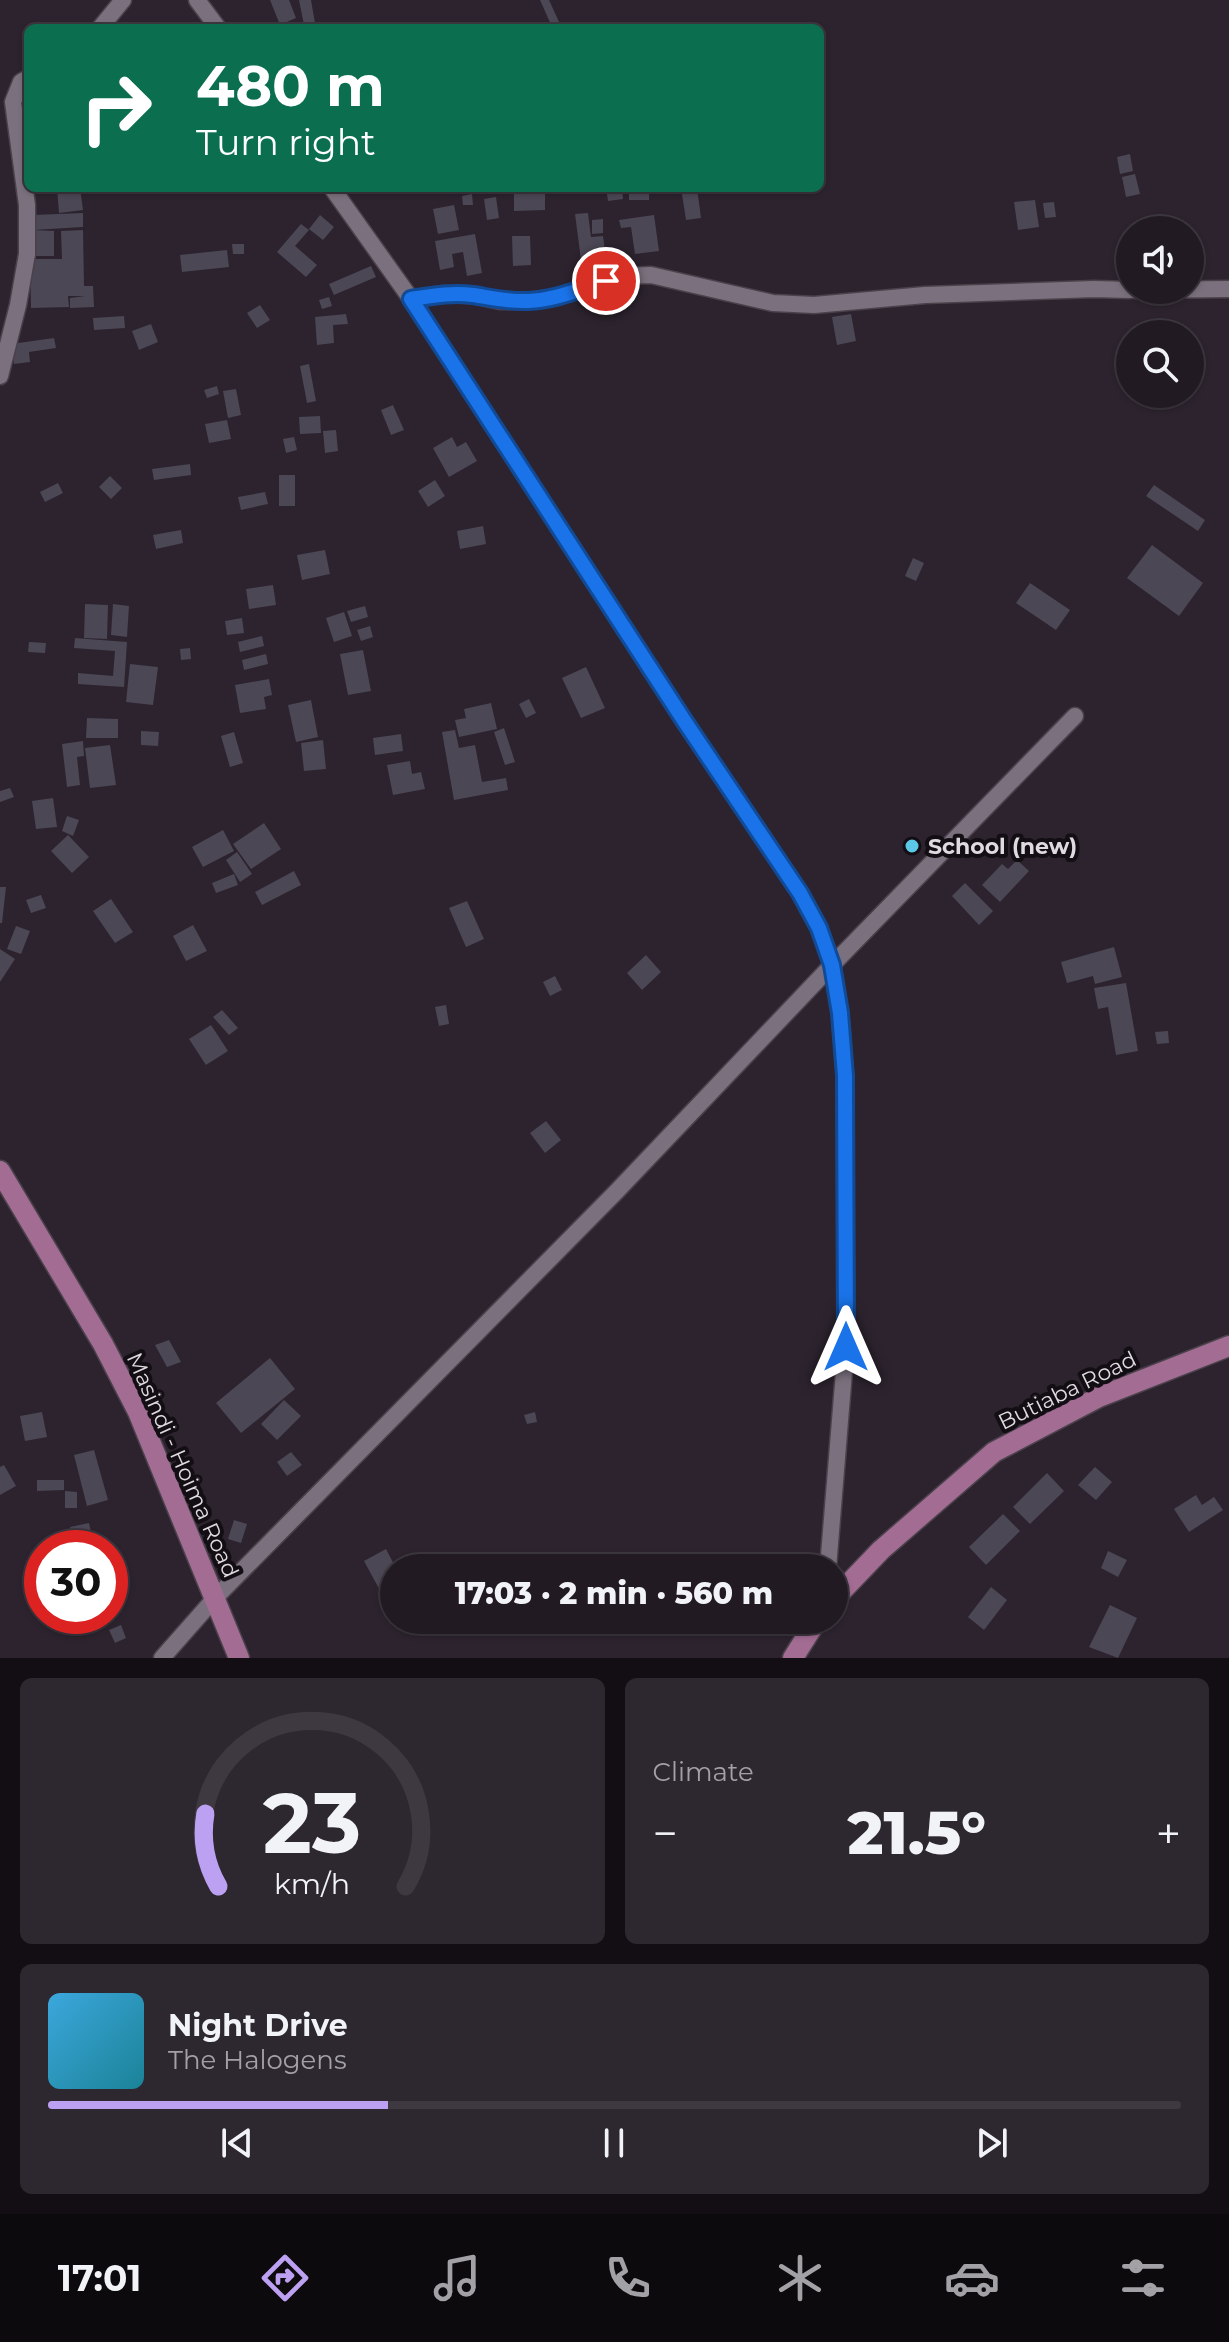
<!DOCTYPE html>
<html lang="en">
<head>
<meta charset="utf-8">
<style>
  body { margin:0; font-family:Montserrat,sans-serif; background:#2d272f; color:#f1f3f6; height:100vh; display:flex; flex-direction:column; font-size:30px; white-space:nowrap }
  * { box-sizing:border-box; margin:0 }
  p { font-size:26px; color:#a2a1a5 }
  .icon { flex:none; width:44px; height:44px; fill:none; stroke:currentColor; stroke-width:2; stroke-linecap:round; stroke-linejoin:round }
  .map { position:relative; height:1658px; overflow:hidden }
  .sheet { display:flex; flex-direction:column; gap:20px; padding:20px; background:#120e13; flex:1 }
  .sheet>* { flex:none }
  .hud { position:absolute; left:24px; top:24px; width:800px; height:168px; border-radius:12px; box-shadow:0 2px 6px #0004,0 0 0 2px #3e3840; background:#0b6e4f; color:#fff; overflow:hidden }
  .controls { position:absolute; left:1116px; top:216px; display:grid; gap:16px }
  .controls a { display:grid; place-items:center; width:88px; height:88px; border-radius:50%; background:#211a22; box-shadow:0 2px 6px #0004,0 0 0 2px #3e3840; font-size:40px }
  .speed { position:absolute; left:24px; top:1530px; display:flex; gap:16px; font-size:40px; font-weight:700; text-align:center }
  .speed>* { display:grid; place-content:center; width:104px; height:104px; border-radius:50%; background:#211a22; box-shadow:0 2px 6px #0004,0 0 0 2px #3e3840; line-height:1 }
  .speed .limit { border:12px solid #d22; background:#fff; color:#111 }
  .pin { position:absolute; display:grid; place-items:center; width:68px; height:68px; color:#fff; margin:-34px; border:4px solid #fff; border-radius:50%; box-shadow:0 2px 8px #0007 }
  .me { position:absolute; width:88px; margin:-44px; rotate:0deg; stroke-linejoin:round; filter:drop-shadow(0 0 6px #0008) }
  .turn { display:flex; align-items:center; gap:28px; height:168px; padding:0 40px; font-size:36px }
  .turn .icon { width:104px; height:104px; stroke-width:2.5 }
  .turn b { display:block; font-size:56px; line-height:68px }
  .big { font-size:60px; font-weight:800; line-height:1.1 }
  .sheet .card { flex:1; display:flex; flex-direction:column; justify-content:center; gap:12px; min-width:0; padding:0 28px; border-radius:12px; background:#2d272f }
  .sheet .dial { align-items:center; gap:0 }
  .dial svg { height:208px; overflow:visible; fill:none; stroke:#3e3840; stroke-width:7; stroke-linecap:round; text-anchor:middle }
  .dial text { fill:#f1f3f6; stroke:none }
  .song { display:flex; align-items:center; gap:24px }
  .cover { width:96px; height:96px; border-radius:12px; background:linear-gradient(135deg,hsl(200 70% 55%),hsl(190 70% 35%)) }
  .played { height:8px; border-radius:4px; background:linear-gradient(90deg,#bca0f2 30%,#3e3840 30%) }
  .keys { display:flex; justify-content:space-around; direction:ltr }
  .heat { display:flex; justify-content:space-between; align-items:center; font-size:44px; direction:ltr }
  .sheet .tiles { flex:1; display:grid; gap:20px; grid-template-columns:1fr 1fr }
  .card:last-child { grid-column:span 2 }
  .trip { position:absolute; left:380px; top:1554px; width:468px; height:80px; border-radius:40px; background:#211a22; box-shadow:0 2px 6px #0004,0 0 0 2px #3e3840; font-weight:800; line-height:80px; text-align:center }
  .tabs { display:flex; height:128px; justify-content:space-around; align-items:center; background:#0d0a0e; color:#a2a1a5 }
  .tabs .icon { width:56px; height:56px }
  .tabs .on { color:#bca0f2 }
  .tabs b { font-size:36px; color:#f1f3f6 }
  .map>svg:first-child { display:block }
</style>
</head>
<body>
<div class="map">
<svg width="1229" height="1658" viewBox="0 0 1229 1658">
  <rect width="100%" height="100%" fill="#2c232e"/>
  <!-- building -->
  <g fill="#4b4754">
    <path d="M270 0H289L296 18 280 25Z"/>
    <path d="M299 0H311L315 23 304 25Z"/>
    <path d="M540 0H549L560 24 552 27Z"/>
    <path d="M820 92H823L824 130H820Z"/>
    <path d="M1130 154 1133 171 1120 174 1117 157Z"/>
    <path d="M1135 174 1140 194 1126 197 1122 177Z"/>
    <path d="M57 188H80L83 210 59 213Z"/>
    <path d="M606 188H622L623 199 608 201Z"/>
    <path d="M681 188H697L701 218 686 220Z"/>
    <path d="M649 190V200H629V191Z"/>
    <path d="M472 194 473 205H463L462 196Z"/>
    <path d="M514 194H545V210L514 211Z"/>
    <path d="M496 197 499 218 487 220 484 199Z"/>
    <path d="M1035 200 1039 227 1018 230 1014 202Z"/>
    <path d="M1054 202 1056 217 1045 218 1043 203Z"/>
    <path d="M454 205 459 230 438 234 433 209Z"/>
    <path d="M83 213V227L33 230V215Z"/>
    <path d="M588 213 591 237 603 236 606 257 581 260 575 214Z"/>
    <path d="M320 215 334 227 323 240 309 229Z"/>
    <path d="M654 215 659 251 635 254 631 227 621 228 619 220Z"/>
    <path d="M603 219V233L592 234V220Z"/>
    <path d="M301 224 309 230 295 246 317 265 306 277 277 252Z"/>
    <path d="M33 230 54 231V256H33Z"/>
    <path d="M83 230 84 286H93L94 307 70 308V298L85 296H68L69 307 31 308 30 259H62L61 231Z"/>
    <path d="M475 234 482 273 467 276 463 252 452 254 454 267 440 270 435 241Z"/>
    <path d="M512 236H530L531 265 513 266Z"/>
    <path d="M232 244H244V254H233Z"/>
    <path d="M227 250 229 267 182 272 180 255Z"/>
    <path d="M371 266 376 277 334 295 329 284Z"/>
    <path d="M329 297 332 306 322 309 319 300Z"/>
    <path d="M260 305 270 320 257 328 247 313Z"/>
    <path d="M346 314 348 324 333 325 334 343 317 345 315 317Z"/>
    <path d="M851 314 856 341 837 345 832 317Z"/>
    <path d="M124 316 125 328 94 330 93 318Z"/>
    <path d="M151 324 158 342 139 350 132 331Z"/>
    <path d="M54 338 56 348 29 352 30 362 14 364 11 344Z"/>
    <path d="M309 364 316 401 307 403 300 366Z"/>
    <path d="M217 386 219 394 207 398 204 390Z"/>
    <path d="M236 389 241 415 228 418 223 391Z"/>
    <path d="M393 405 404 430 391 435 381 410Z"/>
    <path d="M320 416 321 433 300 434 299 417Z"/>
    <path d="M227 420 231 439 209 443 205 424Z"/>
    <path d="M336 430 338 451 325 453 323 431Z"/>
    <path d="M294 437 297 450 286 453 283 439Z"/>
    <path d="M452 437 457 447 466 442 477 461 449 477 433 448Z"/>
    <path d="M190 464 191 475 154 480 152 469Z"/>
    <rect x="279" y="475" width="16" height="31"/>
    <path d="M110 476 122 488 111 499 99 487Z"/>
    <path d="M435 480 445 496 428 507 418 491Z"/>
    <path d="M58 483 63 493 45 502 40 492Z"/>
    <path d="M1154 485 1205 520 1198 531 1146 496Z"/>
    <path d="M265 492 268 504 241 510 238 497Z"/>
    <path d="M483 526 486 544 460 549 457 531Z"/>
    <path d="M181 530 183 543 156 549 153 535Z"/>
    <path d="M1152 545 1203 583 1179 616 1127 578Z"/>
    <path d="M325 550 330 574 302 580 297 555Z"/>
    <path d="M913 558 924 563 916 581 905 576Z"/>
    <path d="M1030 583 1070 610 1056 630 1016 603Z"/>
    <path d="M273 585 276 605 249 609 246 589Z"/>
    <path d="M85 604 108 605 107 639 84 638Z"/>
    <path d="M113 604 129 606 127 637 111 635Z"/>
    <path d="M365 606 368 617 351 622 347 611Z"/>
    <path d="M344 612 352 636 334 642 326 618Z"/>
    <path d="M242 618 244 633 227 635 225 621Z"/>
    <path d="M370 626 373 637 361 641 357 630Z"/>
    <path d="M262 636 264 646 240 652 238 642Z"/>
    <path d="M75 638 127 642 124 687 78 684V673L113 676 115 651 74 648Z"/>
    <path d="M29 642 46 643 45 653 28 652Z"/>
    <path d="M190 648 191 659 181 660 180 649Z"/>
    <path d="M363 650 371 691 348 695 340 654Z"/>
    <path d="M266 654 268 664 244 670 242 660Z"/>
    <path d="M130 664 158 667 153 705 126 702Z"/>
    <path d="M586 667 605 708 581 718 562 678Z"/>
    <path d="M269 679 272 695 264 697 266 709 240 713 235 685Z"/>
    <path d="M529 699 536 713 526 718 519 704Z"/>
    <path d="M311 700 318 737 296 742 288 705Z"/>
    <path d="M491 703 497 729 459 737 455 720 466 718 464 709Z"/>
    <path d="M87 718 118 719V738H86Z"/>
    <path d="M504 728 515 762 505 765 494 732Z"/>
    <path d="M455 730 459 748 475 745 482 782 506 778 508 790 454 800 442 732Z"/>
    <path d="M141 731 159 732 158 746 141 745Z"/>
    <path d="M234 732 243 763 230 767 221 736Z"/>
    <path d="M401 734 403 751 375 755 373 738Z"/>
    <path d="M323 740 326 769 304 771 301 743Z"/>
    <path d="M83 741 84 756 77 757 80 785 67 787 62 744Z"/>
    <path d="M110 745 116 785 90 788 85 748Z"/>
    <path d="M410 761 412 774 421 772 425 789 393 795 387 765Z"/>
    <path d="M10 788 14 797 0 802V791Z"/>
    <path d="M53 798 57 827 36 829 32 801Z"/>
    <path d="M67 816 79 820 73 836 62 831Z"/>
    <path d="M264 823 281 849 251 869 233 844Z"/>
    <path d="M223 830 234 851 203 867 192 847Z"/>
    <path d="M68 835 89 857 72 873 51 851Z"/>
    <path d="M237 852 252 874 240 882 226 860Z"/>
    <path d="M1017 860 1029 871 1000 902 982 885 1002 864 1008 869Z"/>
    <path d="M294 871 301 885 262 905 255 892Z"/>
    <path d="M234 874 238 885 216 893 212 883Z"/>
    <path d="M965 883 993 911 979 925 952 896Z"/>
    <path d="M0 887H6L2 923H0Z"/>
    <path d="M41 895 46 908 31 913 26 900Z"/>
    <path d="M111 899 133 932 115 943 93 911Z"/>
    <path d="M467 901 484 939 466 947 449 908Z"/>
    <path d="M193 925 207 951 186 961 173 936Z"/>
    <path d="M16 926 30 931 21 954 7 949Z"/>
    <path d="M1114 947 1122 977 1095 984 1093 976 1067 983 1061 962Z"/>
    <path d="M0 949 15 959 0 982Z"/>
    <path d="M646 955 661 972 642 990 627 973Z"/>
    <path d="M555 976 562 990 550 996 543 982Z"/>
    <path d="M1126 983 1138 1051 1116 1055 1108 1007 1098 1009 1094 988Z"/>
    <path d="M446 1005 449 1024 439 1026 435 1007Z"/>
    <path d="M222 1010 238 1028 229 1035 213 1017Z"/>
    <path d="M211 1025 228 1051 206 1065 189 1039Z"/>
    <path d="M1168 1031 1169 1043 1157 1044 1155 1032Z"/>
    <path d="M546 1121 561 1140 545 1153 530 1133Z"/>
    <path d="M169 1340 181 1362 167 1367 155 1345Z"/>
    <path d="M270 1358 295 1389 241 1433 216 1403Z"/>
    <path d="M284 1400 301 1416 277 1440 261 1424Z"/>
    <path d="M42 1412 47 1437 25 1441 20 1416Z"/>
    <path d="M535 1412 537 1422 527 1424 524 1415Z"/>
    <path d="M94 1450 108 1500 87 1506 74 1455Z"/>
    <path d="M291 1452 302 1465 287 1476 277 1462Z"/>
    <path d="M4 1465 16 1486 0 1495V1467Z"/>
    <path d="M1095 1467 1112 1482 1096 1500 1078 1485Z"/>
    <path d="M1047 1473 1064 1491 1030 1524 1013 1507Z"/>
    <path d="M37 1480H64V1490L37 1491Z"/>
    <path d="M65 1491 77 1492V1508H65Z"/>
    <path d="M1196 1495 1202 1505 1214 1497 1223 1510 1189 1532 1174 1509Z"/>
    <path d="M1003 1514 1020 1531 986 1565 969 1547Z"/>
    <path d="M234 1520 247 1524 241 1543 228 1539Z"/>
    <path d="M89 1523 93 1541 74 1545 70 1527Z"/>
    <path d="M386 1549 396 1568H394V1590L383 1596 364 1561Z"/>
    <path d="M1108 1551 1127 1560 1118 1577 1101 1568Z"/>
    <path d="M991 1587 1007 1600 984 1630 968 1617Z"/>
    <path d="M1110 1605 1137 1618 1118 1658 1089 1647Z"/>
    <path d="M121 1625 126 1638 115 1643 109 1630Z"/>
  </g>
  <g fill="none" stroke-linecap="round" stroke-linejoin="round">
    <!-- minor casing -->
    <g stroke="#4a414b" stroke-width="19">
      <g id="minor">
        <path d="M197 0 218 28"/>
        <path d="M100 28 123 0"/>
        <path d="M332 188 411 299 685 722 800 893 819 928 832 965 840 1013 845 1076 846 1347 828 1568"/>
        <path d="M1135 290 1229 289"/>
        <path d="M411 299 444 294 472 295 500 301H528L552 298 625 276 651 275 773 303 814 305 925 295 1094 289 1130 290"/>
        <path d="M0 376 18 305 27 254V205L13 102 21 82 28 78"/>
        <path d="M162 1658 215 1598 616 1192 832 965 1075 716"/>
      </g>
    </g>
    <!-- major casing -->
    <g stroke="#4a414b" stroke-width="23">
      <g id="major">
        <path d="M0 1171 103 1344 138 1412 239 1658"/>
        <path d="M834 1599 881 1550 994 1452 1099 1397 1229 1346"/>
        <path d="M793 1658 817 1620"/>
      </g>
    </g>
    <!-- minor -->
    <use href="#minor" stroke="#7b717e" stroke-width="16"/>
    <!-- major -->
    <use href="#major" stroke="#a36c93" stroke-width="20"/>
  </g>
  <g fill="none" stroke-linecap="round" stroke-linejoin="round">
    <!-- route casing -->
    <g stroke="#114b97" stroke-width="20">
      <path id="route" d="M606 281C580 289 555 300 528 301 508 302 492 298 473 295 452 292 431 296 411 299L685 722 800 893 819 928 832 965 840 1013 845 1076 846 1347"/>
    </g>
    <!-- route -->
    <use href="#route" stroke="#1a73e8" stroke-width="14"/>
  </g>
  <!-- markers -->
  <circle fill="#5ac8e6" stroke="#120e13" stroke-width="3" cx="912" cy="846" r="8"/>
  <g text-anchor="middle" stroke-width="8" stroke-linejoin="round" paint-order="stroke">
    <!-- poi labels -->
    <g font-size="22" font-weight="bold" fill="#dfd9e0" stroke="#120e13" text-anchor="start">
      <text x="928" y="854">School (new)</text>
    </g>
    <!-- street labels -->
    <g font-size="22" fill="#dfd9e0" stroke="#120e13">
      <text transform="translate(1067 1390) rotate(-26)" y="8">Butiaba Road</text>
      <text transform="translate(183 1465) rotate(66)" y="8">Masindi - Hoima Road</text>
    </g>
  </g>
</svg>
<div class="controls">
<a><svg class="icon" aria-label="sound" viewBox="0 0 24 24"><path d="M4 9h4l5-4v14l-5-4H4zM17 9q2 3 0 6"/></svg></a>
<a><svg class="icon" aria-label="search" viewBox="0 0 24 24"><circle cx="10" cy="10" r="6"/><path d="M15 15l6 6"/></svg></a>
</div>
<div class="speed"><div class="limit">30</div></div>
<div class="pin" style="left:606px;top:281px;background:#d93025"><svg class="icon" aria-label="arrive" viewBox="0 0 24 24"><path d="M6 21V4h12l-3 4 3 4H6"/></svg></div>
<svg class="me" style="left:846px;top:1347px" viewBox="-20 -20 40 40"><path d="M0-17L14 15 0 8-14 15z" fill="#1a73e8" stroke="#fff" stroke-width="4"/></svg>
<div class="trip">17:03 · 2 min · 560 m</div>
<div class="hud">
<div class="turn"><svg class="icon" aria-label="right" viewBox="0 0 24 24"><path d="M7 20v-9h11M14 6l5 5-5 5"/></svg><div><b>480 m</b>Turn right</div></div>
</div>
</div>
<section class="sheet">
<div class="tiles">
<div class="card dial"><svg viewBox="0 0 100 80">
<path d="M14 69A42 42 0 1 1 86 69"/>
<path d="M14 69A42 42 0 0 1 9 41" stroke="#bca0f2"/>
<text x="50" y="56" font-size="32" font-weight="700">23</text>
<text x="50" y="72" font-size="11">km/h</text>
</svg></div>
<div class="card"><p>Climate</p>
<div class="heat"><a>−</a><b class="big">21.5°</b><a>+</a></div>
</div>
<div class="card">
<div class="song"><i class="cover"></i><div><b>Night Drive</b><p>The Halogens</p></div></div>
<div class="played"></div>
<div class="keys"><svg class="icon" aria-label="previous" viewBox="0 0 24 24"><path d="M18 5L8 12l10 7zM5 5v14"/></svg><svg class="icon" aria-label="pause" viewBox="0 0 24 24"><path d="M8 5v14M16 5v14"/></svg><svg class="icon" aria-label="next" viewBox="0 0 24 24"><path d="M6 5l10 7-10 7zM19 5v14"/></svg></div>
</div>
</div>
</section>
<nav class="tabs">
<b>17:01</b>
<svg class="icon on" aria-label="directions" viewBox="0 0 24 24"><path d="M12 3l9 9-9 9-9-9zM9 14v-3h6M13 9l2 2-2 2"/></svg>
<svg class="icon" aria-label="music" viewBox="0 0 24 24"><path d="M9 18V5l10-2v13"/><circle cx="6" cy="18" r="3"/><circle cx="16" cy="16" r="3"/></svg>
<svg class="icon" aria-label="phone" viewBox="0 0 24 24"><path d="M5 4h4l2 5-3 2q2 4 5 5l2-3 5 2v4C11 20 4 13 5 4z"/></svg>
<svg class="icon" aria-label="climate" viewBox="0 0 24 24"><path d="M12 3v18M4 7l16 10M4 17L20 7"/></svg>
<svg class="icon" aria-label="car" viewBox="0 0 24 24"><path d="M5 17H2v-5l4-1 3-4h7l3 4 3 1v5h-3M9 17h6M6 11h13"/><circle cx="7" cy="17" r="2"/><circle cx="17" cy="17" r="2"/></svg>
<svg class="icon" aria-label="filters" viewBox="0 0 24 24"><path d="M4 7h16M4 17h16"/><circle cx="9" cy="7" r="2"/><circle cx="15" cy="17" r="2"/></svg>
</nav>
</body>
</html>
